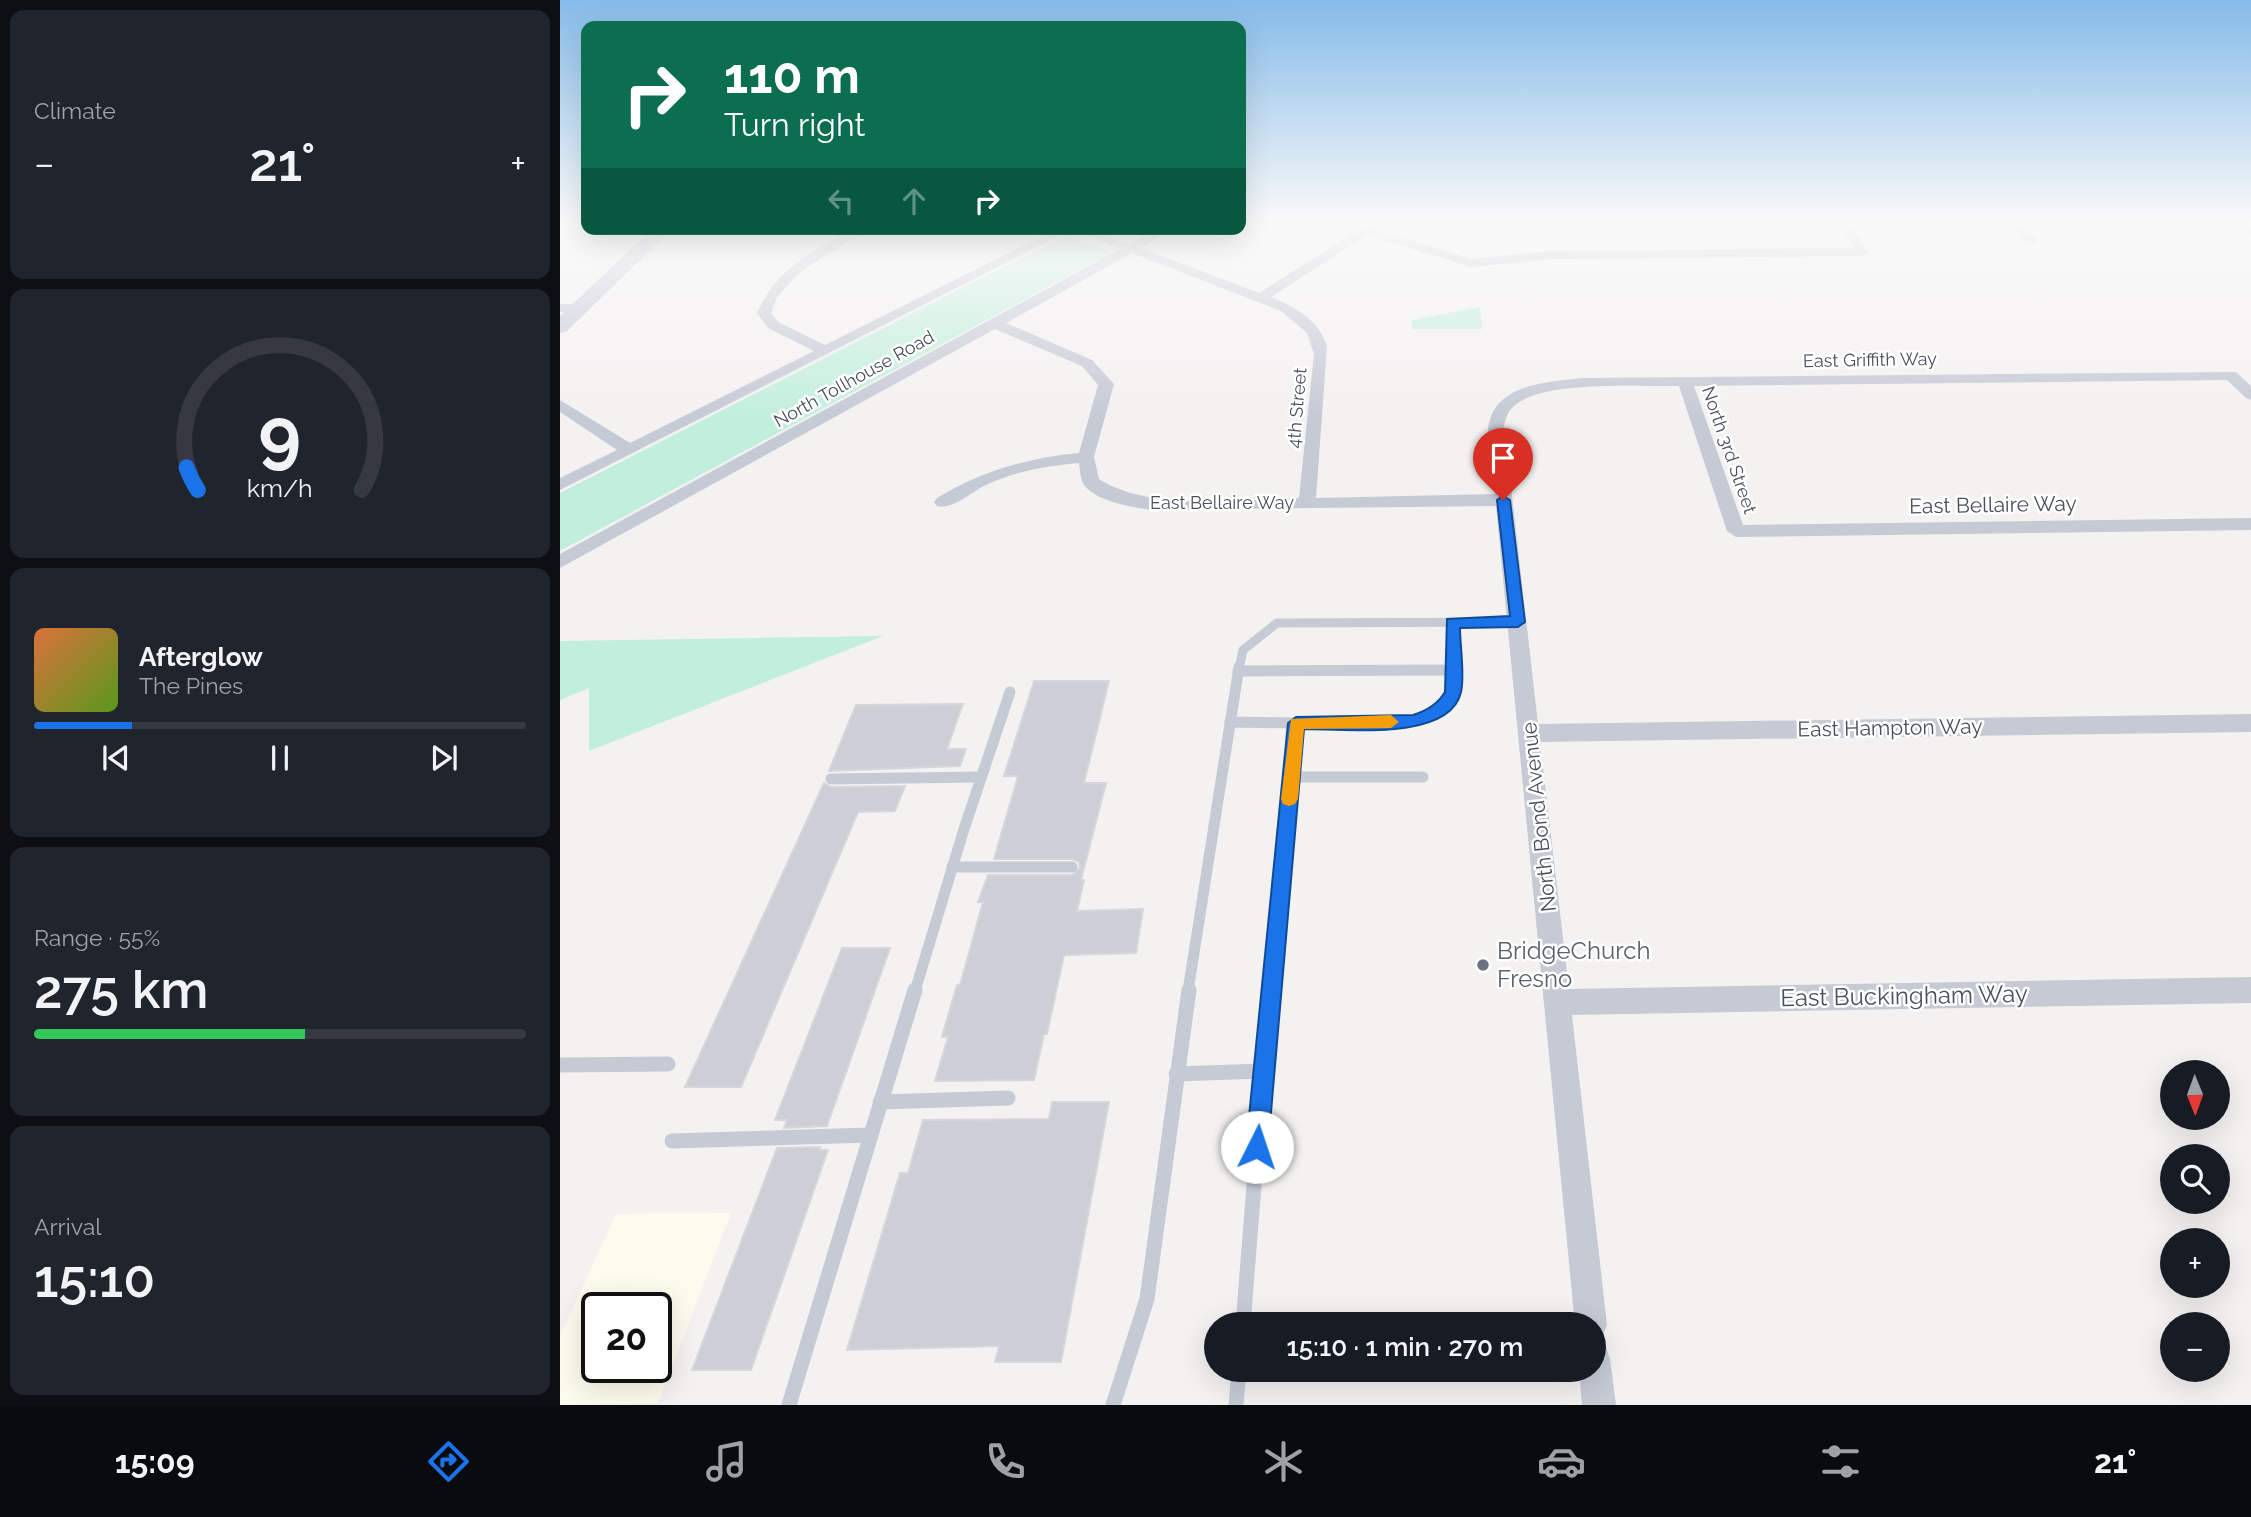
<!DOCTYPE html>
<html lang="en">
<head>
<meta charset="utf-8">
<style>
  body { margin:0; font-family:Raleway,sans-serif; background:#20242c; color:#f1f3f6; height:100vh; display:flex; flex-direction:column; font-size:26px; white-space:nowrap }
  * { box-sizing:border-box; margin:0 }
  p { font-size:23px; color:#9ea1a6 }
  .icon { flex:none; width:38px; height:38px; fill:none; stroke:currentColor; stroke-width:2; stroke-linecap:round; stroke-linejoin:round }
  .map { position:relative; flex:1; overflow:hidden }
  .sheet { display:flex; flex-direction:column; gap:10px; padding:10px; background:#0d0f14; width:560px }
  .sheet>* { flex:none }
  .banner { position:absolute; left:21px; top:21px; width:665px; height:214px; border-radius:14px; box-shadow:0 7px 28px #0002; background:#0b6e4f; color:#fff; overflow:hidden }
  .needle { width:46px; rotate:179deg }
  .buttons { position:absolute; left:1600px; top:1060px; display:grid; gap:14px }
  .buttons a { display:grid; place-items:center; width:70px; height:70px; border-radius:50%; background:#171b24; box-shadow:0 7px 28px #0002; font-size:35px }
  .speed { position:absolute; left:21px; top:1292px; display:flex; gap:14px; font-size:35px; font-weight:700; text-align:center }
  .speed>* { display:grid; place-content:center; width:91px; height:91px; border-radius:50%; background:#171b24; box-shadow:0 7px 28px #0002; line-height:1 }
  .speed .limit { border:4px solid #111; border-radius:10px; background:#fff; color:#111 }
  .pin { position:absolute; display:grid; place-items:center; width:60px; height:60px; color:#fff; margin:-72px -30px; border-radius:50% 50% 50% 0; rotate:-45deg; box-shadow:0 0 7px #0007 }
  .pin .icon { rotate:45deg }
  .me { position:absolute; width:77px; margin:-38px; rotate:4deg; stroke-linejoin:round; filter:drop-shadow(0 0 5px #0008) }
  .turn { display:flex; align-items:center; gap:24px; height:147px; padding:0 28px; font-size:32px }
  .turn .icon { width:91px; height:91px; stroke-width:2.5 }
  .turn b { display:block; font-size:49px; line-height:60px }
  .lanes { display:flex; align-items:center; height:66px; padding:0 28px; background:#0003; justify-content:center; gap:35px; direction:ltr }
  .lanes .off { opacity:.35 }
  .big { font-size:52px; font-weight:600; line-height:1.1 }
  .sheet .widget { flex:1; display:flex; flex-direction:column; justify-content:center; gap:10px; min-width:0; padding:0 24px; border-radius:14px; background:#20242c }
  .sheet .dial { align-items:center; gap:0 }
  .dial svg { height:182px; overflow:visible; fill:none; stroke:#363941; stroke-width:7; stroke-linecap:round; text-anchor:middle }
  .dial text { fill:#f1f3f6; stroke:none }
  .song { display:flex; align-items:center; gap:21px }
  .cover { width:84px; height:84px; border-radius:10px; background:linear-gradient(135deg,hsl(20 70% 55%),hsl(90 70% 35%)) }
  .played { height:7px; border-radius:4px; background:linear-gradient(90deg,#1a73e8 20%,#363941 20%) }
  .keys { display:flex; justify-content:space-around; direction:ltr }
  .heat { display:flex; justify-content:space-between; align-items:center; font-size:38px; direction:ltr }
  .charge { height:10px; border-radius:5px; background:linear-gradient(90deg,#34c759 55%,#363941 0) }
  .trip { position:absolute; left:644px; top:1312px; width:402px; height:70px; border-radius:35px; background:#171b24; box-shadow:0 7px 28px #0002; font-weight:600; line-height:70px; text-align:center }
  .tab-bar { display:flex; height:112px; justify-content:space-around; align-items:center; background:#090b0e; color:#9ea1a6 }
  .tab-bar .icon { width:49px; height:49px }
  .tab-bar .selected { color:#1a73e8 }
  .tab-bar b { font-size:32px; color:#f1f3f6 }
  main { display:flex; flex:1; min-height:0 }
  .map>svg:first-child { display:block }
</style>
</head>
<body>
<main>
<section class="sheet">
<div class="widget"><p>Climate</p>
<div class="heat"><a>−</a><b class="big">21°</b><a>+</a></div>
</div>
<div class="widget dial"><svg viewBox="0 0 100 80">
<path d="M14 69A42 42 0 1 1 86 69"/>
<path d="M14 69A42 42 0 0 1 9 59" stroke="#1a73e8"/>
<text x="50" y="56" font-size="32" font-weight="700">9</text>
<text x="50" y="72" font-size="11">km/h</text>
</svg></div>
<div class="widget">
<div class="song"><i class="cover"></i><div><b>Afterglow</b><p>The Pines</p></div></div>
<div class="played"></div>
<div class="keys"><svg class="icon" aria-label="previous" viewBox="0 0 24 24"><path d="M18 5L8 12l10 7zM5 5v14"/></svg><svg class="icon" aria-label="pause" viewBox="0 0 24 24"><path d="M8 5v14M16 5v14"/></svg><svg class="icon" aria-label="next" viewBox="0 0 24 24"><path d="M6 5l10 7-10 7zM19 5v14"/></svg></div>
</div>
<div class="widget"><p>Range · 55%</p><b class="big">275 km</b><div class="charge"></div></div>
<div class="widget"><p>Arrival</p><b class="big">15:10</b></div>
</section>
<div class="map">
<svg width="1691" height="1405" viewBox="0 0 1691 1405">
  <rect width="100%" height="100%" fill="#f4f2f1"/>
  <!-- commercial -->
  <path fill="#fcfbed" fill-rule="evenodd" d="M171 1213 98 1403 0 1405V1336L56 1214ZM37 1307H96V1367H37Z"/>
  <!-- green -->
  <g fill="#c2efdd">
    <path d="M508 234 552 252 0 551V493Z"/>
    <path d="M920 307 922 329H852V320Z"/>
    <path d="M323 636 29 751V688L0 700V641Z"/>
  </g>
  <!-- building -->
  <g fill="#cecfd6" stroke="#d6d6dc" stroke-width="2">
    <path d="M474 681H549L524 783H546L521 880H524L517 911 583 909 576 953 504 955 487 1034H484L474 1080 375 1081 388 1037H382L397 985H400L423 902H418L428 875H512L520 868 519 862 512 859H434L458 776H444Z"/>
    <path d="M403 704 387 749H406L400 766 269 771 296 705Z"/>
    <path d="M264 783 271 787 345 786 335 811 298 812 181 1087H125Z"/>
    <path d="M282 948H330L267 1126 224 1128 227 1120H215Z"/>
    <path d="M492 1102H549L501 1362H435L439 1346 287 1350 340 1173H348L363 1120 489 1119Z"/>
    <path d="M260 1147 259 1150H268L191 1370H132L217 1148Z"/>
  </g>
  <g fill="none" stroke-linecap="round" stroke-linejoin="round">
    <!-- lane-far2 -->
    <g stroke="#c6cad5" stroke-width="9">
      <path d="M892 623 895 669"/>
      <path d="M679 669 683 650 717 623 958 622"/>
    </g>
    <!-- lane-far1 -->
    <g stroke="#c6cad5" stroke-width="11">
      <path d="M678 671 893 670"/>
      <path d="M670 722 736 723"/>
      <path d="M731 777H863"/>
      <path d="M271 779 421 777"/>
      <path d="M392 867H512"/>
      <path d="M355 991 404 829 450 692"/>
      <path d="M628 991 679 667"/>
      <path d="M711 991 736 723 853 721C881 711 894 697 894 667"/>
    </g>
    <!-- lane -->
    <g stroke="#c6cad5" stroke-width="15">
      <path d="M0 1065 108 1064"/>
      <path d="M616 1074 703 1071 711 990"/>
      <path d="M320 1102 448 1098"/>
      <path d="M112 1141 310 1135"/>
      <path d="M683 1325 703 1071"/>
      <path d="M229 1405 355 990"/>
      <path d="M553 1405 587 1299 629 990"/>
      <path d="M676 1405 679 1370"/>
    </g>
    <!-- street -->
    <g fill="#c6cad5" fill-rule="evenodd">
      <path d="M812 221H820L822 224 815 230 912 259 991 251 1294 248 1276 221H1288L1309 252 1303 256 991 259 911 267 807 235 711 297C735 307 758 319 767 346L756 498 935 494C933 475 925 440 929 423 938 383 990 382 1022 378L1676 372 1691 386V400L1686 398 1667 380 1134 386 1183 525 1691 518V530L1176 537 1167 531 1119 386C1080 387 982 380 954 406 948 411 946 418 944 425L978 724 1691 714V732L980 742 1009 989 1691 977V1003L1012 1015 1047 1325 1042 1336 1034 1340V1325H1015L936 506 591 510C572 507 537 502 524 485 520 479 520 469 519 463 485 466 452 472 422 487 409 494 392 510 377 506L374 502 377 498C422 471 467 458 519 453L538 385 522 366 435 329 0 568V554L560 249 514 229H532L570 244 596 229H612L581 248 699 293ZM572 253 721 311 747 333 754 354 739 498C679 499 590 512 539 479L534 457 554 384 532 360 446 323Z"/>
      <path d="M1447 221H1459L1475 238V244H1467Z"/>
      <path d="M1670 221H1683L1691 227V234H1684Z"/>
      <path d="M296 229H313L265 255 237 275 217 297 211 313 218 322 265 345 496 229H512L0 490V478L57 450 0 412V400L70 443 254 351 208 328 197 313C216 269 254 248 296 229Z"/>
      <path d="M0 304H20L27 308 20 312H0Z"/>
      <path d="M1034 1343 1046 1347 1050 1359 1056 1405H1022L1019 1370H1034Z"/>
    </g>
    <!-- secondary -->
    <path fill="#c5cad9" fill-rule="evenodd" d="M92 229H112L7 331 0 333V316Z"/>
  </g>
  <!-- sky -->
  <linearGradient id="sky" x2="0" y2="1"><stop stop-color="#85bbe9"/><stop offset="0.53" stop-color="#faf9f9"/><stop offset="1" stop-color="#faf9f9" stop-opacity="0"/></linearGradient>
  <rect width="1691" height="417" fill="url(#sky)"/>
  <!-- route -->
  <path fill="#1a73e8" stroke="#114b97" stroke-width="2" d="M943 496 950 500 965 622 958 627 900 628C900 646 905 675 901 692 890 742 782 729 744 729L708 1147 705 1155 697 1158 689 1155 686 1147 728 723 736 717 853 715C866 711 878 704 885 692L887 619 950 616 937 500Z"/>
  <!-- slow -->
  <path fill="#f59e0b" d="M831 715 839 722 831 728 744 729 738 799 735 804 729 806 723 804 721 799 731 719Z"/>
  <!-- markers -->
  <circle fill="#6b7280" stroke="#fff" stroke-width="2.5" cx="923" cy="965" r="7"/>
  <g text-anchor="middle" stroke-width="5" stroke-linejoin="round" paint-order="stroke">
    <!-- far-street labels -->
    <g font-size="18" fill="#49505e" stroke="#fff">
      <text transform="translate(1310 360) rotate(-1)" y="6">East Griffith Way</text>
      <text transform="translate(294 379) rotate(-29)" y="6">North Tollhouse Road</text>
      <text transform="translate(737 408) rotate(-85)" y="6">4th Street</text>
      <text transform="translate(1169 450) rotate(71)" y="6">North 3rd Street</text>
      <text x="662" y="509">East Bellaire Way</text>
    </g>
    <!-- street labels -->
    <g font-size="21" fill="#49505e" stroke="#fff">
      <text transform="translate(1433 505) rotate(-1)" y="7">East Bellaire Way</text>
      <text transform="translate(1330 728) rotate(-1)" y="7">East Hampton Way</text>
      <text transform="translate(979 817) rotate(-96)" y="7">North Bond Avenue</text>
    </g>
    <!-- near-worship labels -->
    <g font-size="24" fill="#5b616d" stroke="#fff" text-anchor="start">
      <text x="937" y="959">BridgeChurch<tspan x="937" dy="28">Fresno</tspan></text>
    </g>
    <!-- near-street labels -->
    <g font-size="24" fill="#49505e" stroke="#fff">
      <text transform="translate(1344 996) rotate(-1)" y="8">East Buckingham Way</text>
    </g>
  </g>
</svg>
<div class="buttons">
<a><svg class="needle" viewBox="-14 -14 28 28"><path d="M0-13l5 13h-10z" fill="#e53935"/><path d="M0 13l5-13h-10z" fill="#9ea1a6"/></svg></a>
<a><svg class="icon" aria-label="search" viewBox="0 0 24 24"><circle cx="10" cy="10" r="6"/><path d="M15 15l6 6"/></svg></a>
<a>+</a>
<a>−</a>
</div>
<div class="speed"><div class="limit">20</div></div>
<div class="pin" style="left:943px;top:500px;background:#d93025"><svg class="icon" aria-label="arrive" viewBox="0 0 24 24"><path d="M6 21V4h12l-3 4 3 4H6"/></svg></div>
<svg class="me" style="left:697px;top:1147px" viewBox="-20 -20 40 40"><circle r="19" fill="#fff"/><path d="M0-13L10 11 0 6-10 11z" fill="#1a73e8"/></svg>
<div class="trip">15:10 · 1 min · 270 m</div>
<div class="banner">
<div class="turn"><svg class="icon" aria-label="right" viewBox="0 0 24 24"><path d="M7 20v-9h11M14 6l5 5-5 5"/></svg><div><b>110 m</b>Turn right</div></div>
<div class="lanes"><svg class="icon off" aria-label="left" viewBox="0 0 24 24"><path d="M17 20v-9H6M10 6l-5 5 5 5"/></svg><svg class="icon off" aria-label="ahead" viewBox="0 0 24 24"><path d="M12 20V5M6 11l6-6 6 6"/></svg><svg class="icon" aria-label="right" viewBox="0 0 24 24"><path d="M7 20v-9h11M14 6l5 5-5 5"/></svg></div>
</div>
</div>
</main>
<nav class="tab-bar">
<b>15:09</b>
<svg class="icon selected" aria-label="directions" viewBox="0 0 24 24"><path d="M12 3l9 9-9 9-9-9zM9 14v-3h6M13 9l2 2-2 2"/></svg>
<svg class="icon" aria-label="music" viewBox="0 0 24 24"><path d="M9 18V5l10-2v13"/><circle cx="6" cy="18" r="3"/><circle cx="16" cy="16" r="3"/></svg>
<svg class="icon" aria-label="phone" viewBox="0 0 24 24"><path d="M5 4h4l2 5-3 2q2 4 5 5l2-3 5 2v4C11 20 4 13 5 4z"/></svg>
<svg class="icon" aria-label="climate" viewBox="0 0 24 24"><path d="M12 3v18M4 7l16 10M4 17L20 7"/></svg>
<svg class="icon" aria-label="car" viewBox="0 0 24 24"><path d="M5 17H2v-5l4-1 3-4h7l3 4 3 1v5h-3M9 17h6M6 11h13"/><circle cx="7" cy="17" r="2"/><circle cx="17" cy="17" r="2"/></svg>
<svg class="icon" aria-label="filters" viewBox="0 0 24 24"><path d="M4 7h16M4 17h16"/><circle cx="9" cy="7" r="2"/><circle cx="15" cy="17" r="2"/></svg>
<b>21°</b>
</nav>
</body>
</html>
